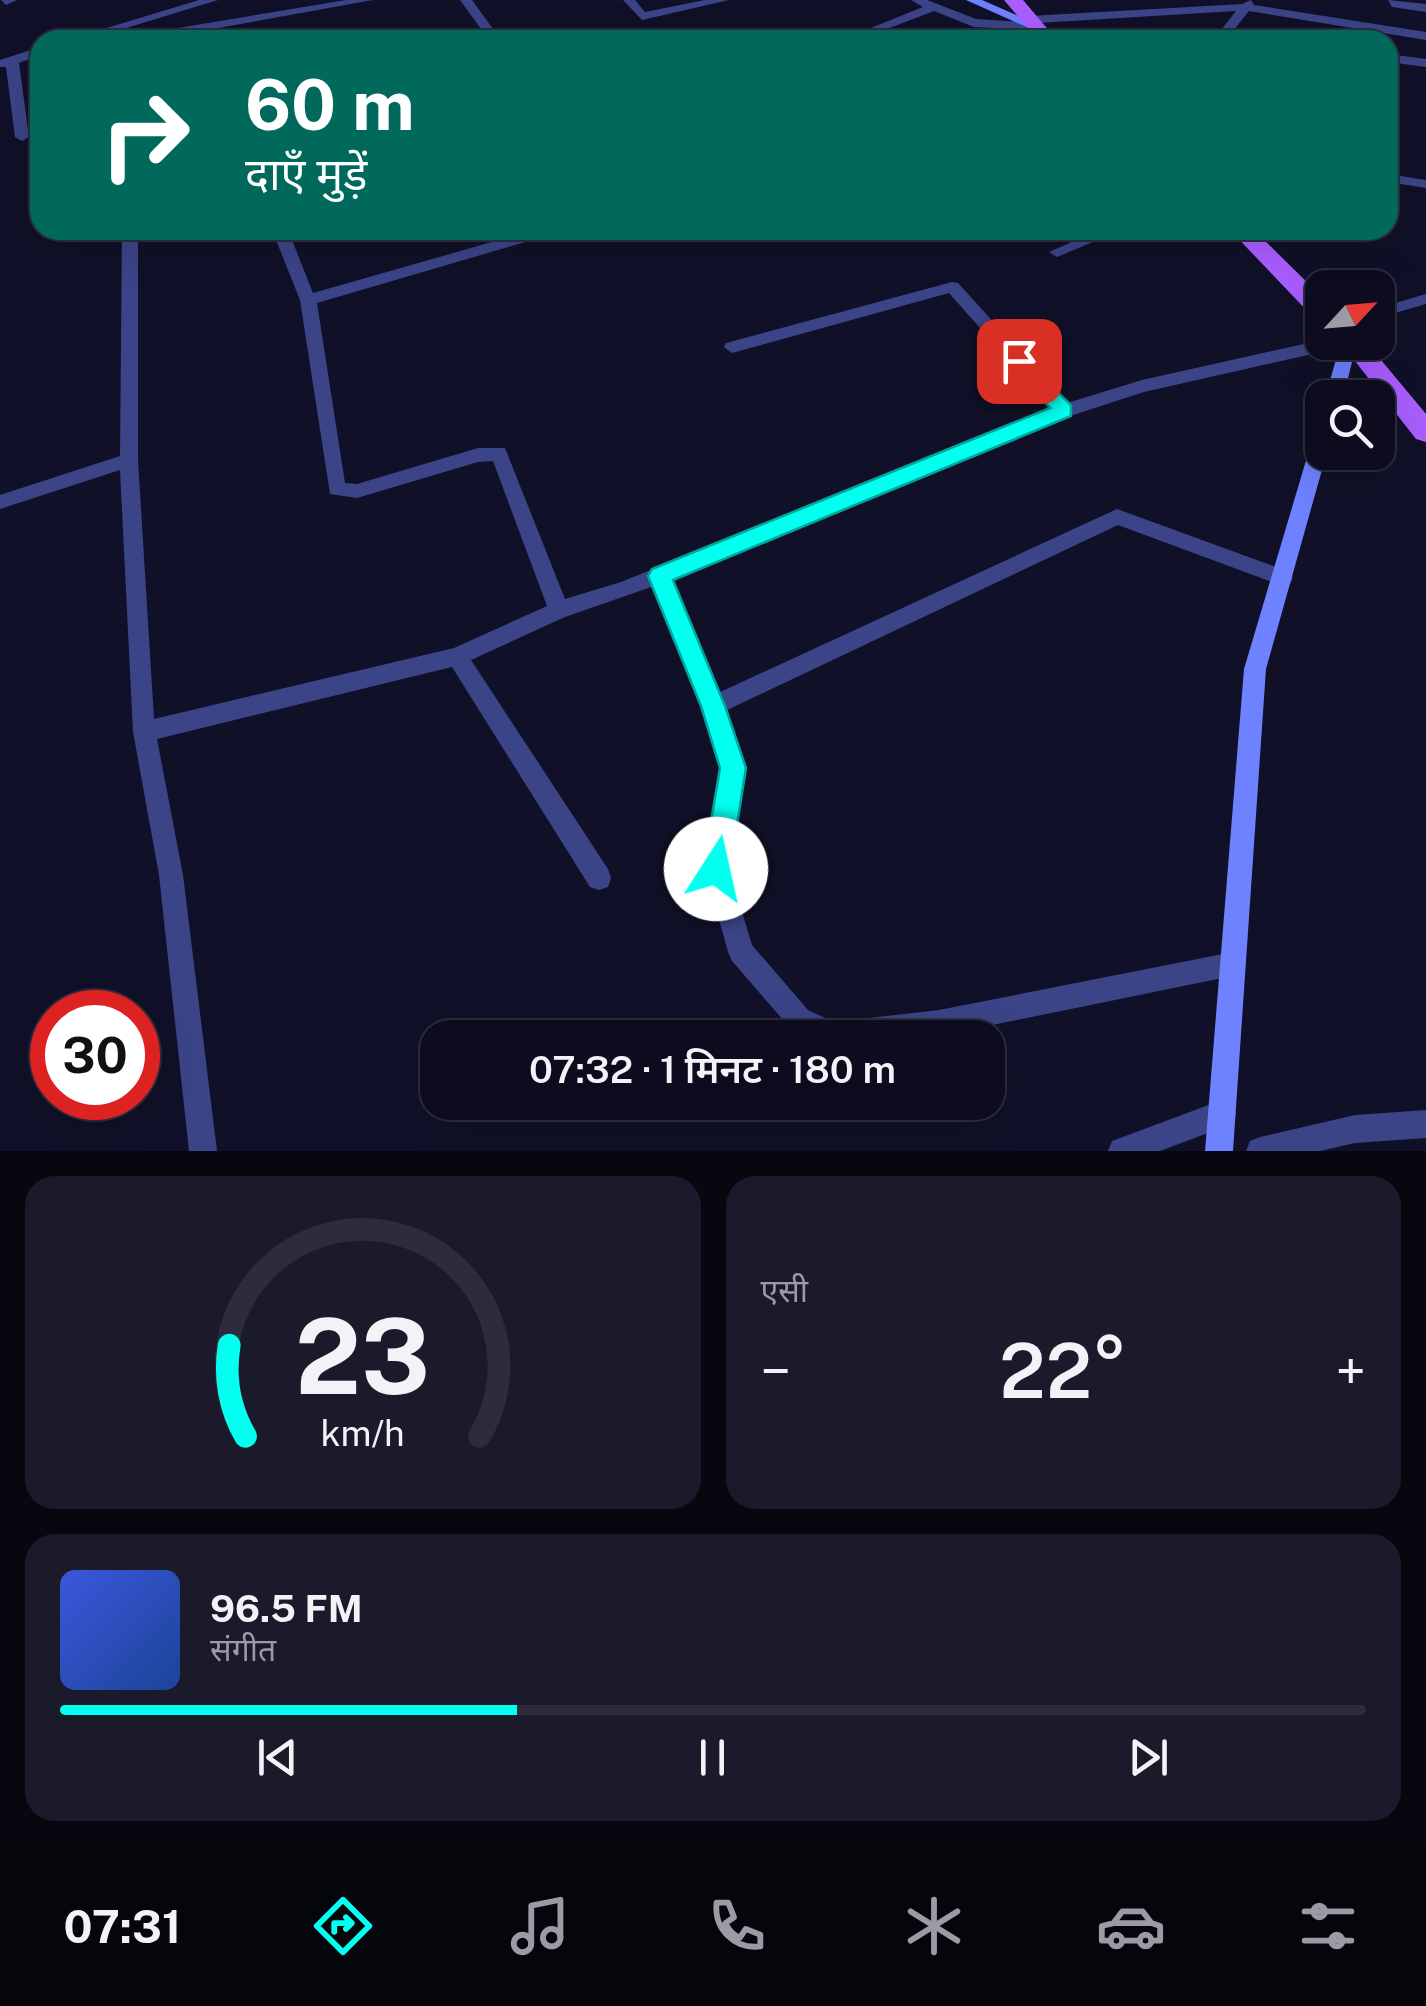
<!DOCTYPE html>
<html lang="hi">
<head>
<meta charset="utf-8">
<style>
  body { margin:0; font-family:"Public Sans","Noto Sans Devanagari",sans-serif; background:#1a1a2b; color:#f1f3f6; height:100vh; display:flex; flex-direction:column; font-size:38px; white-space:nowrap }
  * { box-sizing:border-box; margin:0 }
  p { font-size:32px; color:#9a9ba4 }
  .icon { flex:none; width:55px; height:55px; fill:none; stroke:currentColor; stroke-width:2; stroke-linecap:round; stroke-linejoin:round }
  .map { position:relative; height:1151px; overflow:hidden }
  .side { display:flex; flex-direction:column; gap:25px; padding:25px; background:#070710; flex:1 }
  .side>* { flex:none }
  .banner { position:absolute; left:30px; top:30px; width:1368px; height:210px; border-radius:30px; box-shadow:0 10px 40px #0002,0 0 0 2px #2c2c3c; background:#00695c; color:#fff; overflow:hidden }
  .needle { width:65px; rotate:64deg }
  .tools { position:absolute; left:1305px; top:270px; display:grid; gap:20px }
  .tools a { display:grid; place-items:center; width:90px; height:90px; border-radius:20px; background:#0c0c1e; box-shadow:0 10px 40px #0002,0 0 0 2px #2c2c3c; font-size:50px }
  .speed { position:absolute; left:30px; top:990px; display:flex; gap:20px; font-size:50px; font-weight:700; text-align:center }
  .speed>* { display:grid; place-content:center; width:130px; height:130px; border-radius:50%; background:#0c0c1e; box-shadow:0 10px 40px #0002,0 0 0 2px #2c2c3c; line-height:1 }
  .speed .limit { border:15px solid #d22; background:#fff; color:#111 }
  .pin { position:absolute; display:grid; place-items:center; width:85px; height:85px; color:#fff; margin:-42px; border-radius:20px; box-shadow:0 5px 15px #0006 }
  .me { position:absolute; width:110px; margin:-55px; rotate:10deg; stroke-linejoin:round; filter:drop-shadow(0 0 8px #0008) }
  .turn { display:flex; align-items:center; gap:35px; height:210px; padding:0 50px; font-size:45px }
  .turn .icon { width:130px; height:130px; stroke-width:2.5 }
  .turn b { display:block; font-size:70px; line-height:85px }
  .big { font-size:75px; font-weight:600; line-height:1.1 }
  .side .tile { flex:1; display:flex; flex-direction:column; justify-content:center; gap:15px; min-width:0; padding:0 35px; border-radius:30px; background:#1a1a2b }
  .side .dial { align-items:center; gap:0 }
  .dial svg { height:260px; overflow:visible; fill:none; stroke:#2c2c3c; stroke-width:7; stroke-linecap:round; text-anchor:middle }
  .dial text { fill:#f1f3f6; stroke:none }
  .song { display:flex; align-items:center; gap:30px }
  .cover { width:120px; height:120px; border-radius:15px; background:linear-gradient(135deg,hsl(230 70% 55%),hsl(220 70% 35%)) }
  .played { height:10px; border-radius:5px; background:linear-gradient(90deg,#03fff0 35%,#2c2c3c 35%) }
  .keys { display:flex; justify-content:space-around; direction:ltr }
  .heat { display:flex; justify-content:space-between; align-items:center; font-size:55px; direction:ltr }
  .side .tiles { flex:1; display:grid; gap:25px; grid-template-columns:1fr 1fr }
  .tile:last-child { grid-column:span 2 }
  .trip { position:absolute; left:420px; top:1020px; width:585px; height:100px; border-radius:30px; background:#0c0c1e; box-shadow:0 10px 40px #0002,0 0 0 2px #2c2c3c; font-weight:600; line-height:100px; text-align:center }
  .tabs { display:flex; height:160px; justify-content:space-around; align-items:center; background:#05050c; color:#9a9ba4 }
  .tabs .icon { width:70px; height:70px }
  .tabs .selected { color:#03fff0 }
  .tabs b { font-size:45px; color:#f1f3f6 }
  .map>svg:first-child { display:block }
</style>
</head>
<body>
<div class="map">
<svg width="1426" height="1151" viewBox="0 0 1426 1151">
  <rect width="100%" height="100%" fill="#101028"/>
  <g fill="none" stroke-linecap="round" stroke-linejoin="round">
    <!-- street -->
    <g fill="#3b4487" fill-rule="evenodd">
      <path d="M1 0H17L6 5Z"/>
      <path d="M199 0H218L87 40H67Z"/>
      <path d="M346 0H373L152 40 130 39 136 35Z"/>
      <path d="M460 0H472L501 40H489Z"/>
      <path d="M623 0H635L645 12 705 0H729L642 20Z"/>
      <path d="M911 0H927L976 19 1024 22 1025 17 1029 16 1242 4 1251 0 1254 5 1426 32V40L1249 11 1232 32 1268 40H1213L1236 11 1038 23 1041 26 1035 30 974 27 934 11 858 40H841L923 7Z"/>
      <path d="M1388 0 1426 4V12L1392 7Z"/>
      <path d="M40 47V55L19 63 29 137 22 141 15 137 6 67H0V60Z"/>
      <path d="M1388 54 1426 59V67L1388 62Z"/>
      <path d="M1388 174 1426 180V188L1388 182Z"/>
      <path d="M122 230H138V460L154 719 454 648 547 606 493 461 478 462 357 498 330 494 300 300 272 230H288L313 293 534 230H559L556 233 317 303 345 483 357 484 478 448H505L565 599 621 582 1052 409 949 293 732 353 724 347 726 343 952 282 958 283 1067 403 1142 380 1322 340V342H1347L1339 348 1144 392 1070 416 671 579 718 693 1117 509 1290 572 1293 578 1290 584 1283 586 1118 525 725 711 744 768 729 869 752 945 808 1010 834 1022 939 1010 1233 952 1242 956 1246 965 1242 974 939 1036 809 1038 790 1028 732 961 728 952 705 869 722 768 702 706 654 586 565 617 471 660 608 869 611 878 608 887 599 890 590 887 452 667 157 739 183 875 217 1151H189L159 875 133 732 120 470 0 509V495L120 456Z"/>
      <path d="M1099 230H1121L1062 255 1057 257 1049 252Z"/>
      <path d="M1426 294V304L1378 318V308Z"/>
      <path d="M1222 1100 1232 1104 1236 1114 1232 1124 1160 1151H1108L1112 1141Z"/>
      <path d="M1426 1110V1138L1355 1143 1320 1151H1246L1250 1141 1260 1137 1355 1115Z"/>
    </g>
    <!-- secondary -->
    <g fill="#6e81ff" fill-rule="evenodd">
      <path d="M966 0H982L1041 26 1031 29Z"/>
      <path d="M1341 342H1357L1343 398H1325Z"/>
      <path d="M1322 430V452H1327L1266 669 1233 1151H1205L1244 669 1313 437Z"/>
    </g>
    <!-- primary -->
    <g fill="#a95eff" fill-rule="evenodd">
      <path d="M1004 0H1023L1057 40H1038Z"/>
      <path d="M1230 230H1254L1322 297V319L1313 317Z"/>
      <path d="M1340 342H1366L1426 414V442L1416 439Z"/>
    </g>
  </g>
  <!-- route -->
  <path fill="#03fff0" stroke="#02a69c" stroke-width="2.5" d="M1019 354 1071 405V416L673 580 725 706 746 768 730 869 726 879 716 883 707 879 703 869 720 768 701 706 648 576 652 569 1050 408 1009 361Z"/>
</svg>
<div class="tools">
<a><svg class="needle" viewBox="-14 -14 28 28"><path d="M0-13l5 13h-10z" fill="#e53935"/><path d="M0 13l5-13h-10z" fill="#9a9ba4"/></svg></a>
<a><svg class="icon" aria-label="search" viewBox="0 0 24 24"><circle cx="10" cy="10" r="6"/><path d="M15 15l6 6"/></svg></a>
</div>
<div class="speed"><div class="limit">30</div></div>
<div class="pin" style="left:1019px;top:361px;background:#d93025"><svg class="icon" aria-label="arrive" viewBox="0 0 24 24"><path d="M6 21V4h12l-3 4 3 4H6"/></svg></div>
<svg class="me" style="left:716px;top:869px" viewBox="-20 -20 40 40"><circle r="19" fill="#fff"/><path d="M0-13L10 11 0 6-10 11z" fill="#03fff0"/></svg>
<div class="trip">07:32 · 1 मिनट · 180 m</div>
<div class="banner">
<div class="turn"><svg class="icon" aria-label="right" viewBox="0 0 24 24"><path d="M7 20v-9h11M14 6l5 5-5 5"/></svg><div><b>60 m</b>दाएँ मुड़ें</div></div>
</div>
</div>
<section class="side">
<div class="tiles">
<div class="tile dial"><svg viewBox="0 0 100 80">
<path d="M14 69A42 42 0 1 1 86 69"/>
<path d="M14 69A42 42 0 0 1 9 41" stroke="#03fff0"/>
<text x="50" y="56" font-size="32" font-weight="700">23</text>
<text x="50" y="72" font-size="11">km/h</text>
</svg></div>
<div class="tile"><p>एसी</p>
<div class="heat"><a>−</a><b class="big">22°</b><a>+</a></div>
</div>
<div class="tile">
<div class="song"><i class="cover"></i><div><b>96.5 FM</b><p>संगीत</p></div></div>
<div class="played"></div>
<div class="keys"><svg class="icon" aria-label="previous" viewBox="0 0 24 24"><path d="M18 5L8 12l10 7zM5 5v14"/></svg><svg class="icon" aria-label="pause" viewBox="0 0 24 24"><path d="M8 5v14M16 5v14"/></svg><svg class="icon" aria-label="next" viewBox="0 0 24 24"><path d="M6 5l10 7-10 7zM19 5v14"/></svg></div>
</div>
</div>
</section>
<nav class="tabs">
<b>07:31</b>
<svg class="icon selected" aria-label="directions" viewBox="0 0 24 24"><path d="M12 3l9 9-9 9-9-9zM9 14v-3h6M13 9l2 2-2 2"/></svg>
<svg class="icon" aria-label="music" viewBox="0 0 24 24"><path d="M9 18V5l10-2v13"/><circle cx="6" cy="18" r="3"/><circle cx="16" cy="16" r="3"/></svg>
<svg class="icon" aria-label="phone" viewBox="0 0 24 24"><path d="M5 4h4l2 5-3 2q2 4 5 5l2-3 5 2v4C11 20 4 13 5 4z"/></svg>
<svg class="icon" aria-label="climate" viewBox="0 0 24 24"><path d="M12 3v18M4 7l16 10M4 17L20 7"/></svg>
<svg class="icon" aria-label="car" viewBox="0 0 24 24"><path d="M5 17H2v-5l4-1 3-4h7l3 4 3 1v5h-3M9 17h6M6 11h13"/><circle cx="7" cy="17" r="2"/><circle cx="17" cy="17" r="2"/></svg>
<svg class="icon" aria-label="filters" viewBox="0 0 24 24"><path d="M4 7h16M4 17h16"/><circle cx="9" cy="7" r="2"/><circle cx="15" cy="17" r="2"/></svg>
</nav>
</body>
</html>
